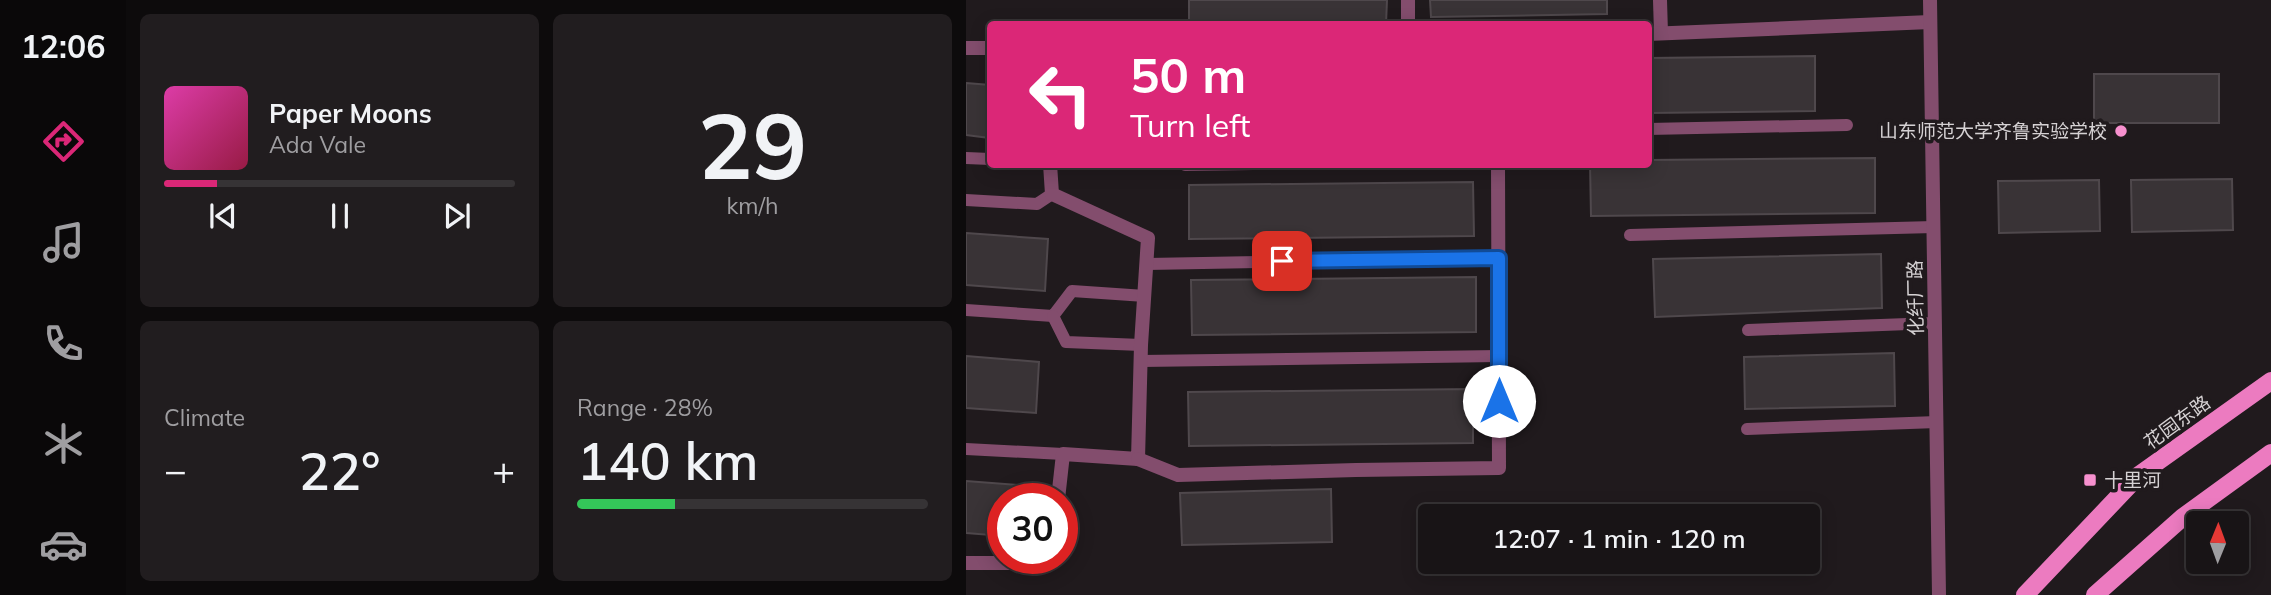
<!DOCTYPE html>
<html lang="en">
<head>
<meta charset="utf-8">
<style>
  body { margin:0; font-family:Mulish,"Noto Sans SC",sans-serif; background:#211d1f; color:#f1f3f6; height:100vh; display:flex; flex-direction:column; font-size:26px; white-space:nowrap }
  * { box-sizing:border-box; margin:0 }
  p { font-size:23px; color:#9f9ea1 }
  .icon { flex:none; width:38px; height:38px; fill:none; stroke:currentColor; stroke-width:2; stroke-linecap:round; stroke-linejoin:round }
  .map { position:relative; flex:1; overflow:hidden }
  .sheet { display:flex; flex-direction:column; gap:14px; padding:14px; background:#0d0b0c; width:840px }
  .sheet>* { flex:none }
  .top-card { position:absolute; left:21px; top:21px; width:665px; height:147px; border-radius:7px; box-shadow:0 4px 18px #0003,0 0 0 2px #363335; background:#db2777; color:#fff; overflow:hidden }
  .needle { width:46px; rotate:1deg }
  .fabs { position:absolute; left:1220px; top:511px; display:grid; gap:14px }
  .fabs a { display:grid; place-items:center; width:63px; height:63px; border-radius:7px; background:#181416; box-shadow:0 4px 18px #0003,0 0 0 2px #363335; font-size:35px }
  .speed { position:absolute; left:21px; top:483px; display:flex; gap:14px; font-size:35px; font-weight:700; text-align:center }
  .speed>* { display:grid; place-content:center; width:91px; height:91px; border-radius:50%; background:#181416; box-shadow:0 4px 18px #0003,0 0 0 2px #363335; line-height:1 }
  .speed .limit { border:10px solid #d22; background:#fff; color:#111 }
  .pin { position:absolute; display:grid; place-items:center; width:60px; height:60px; color:#fff; margin:-30px; border-radius:14px; box-shadow:0 4px 10px #0006 }
  .me { position:absolute; width:77px; margin:-38px; rotate:0deg; stroke-linejoin:round; filter:drop-shadow(0 0 5px #0008) }
  .turn { display:flex; align-items:center; gap:24px; height:147px; padding:0 28px; font-size:32px }
  .turn .icon { width:91px; height:91px; stroke-width:2.5 }
  .turn b { display:block; font-size:49px; line-height:60px }
  .big { font-size:52px; font-weight:600; line-height:1.1 }
  .sheet .widget { flex:1; display:flex; flex-direction:column; justify-content:center; gap:10px; min-width:0; padding:0 24px; border-radius:10px; background:#211d1f }
  .sheet .dial { align-items:center; gap:0 }
  .dial b { font-size:91px; line-height:1 }
  .song { display:flex; align-items:center; gap:21px }
  .cover { width:84px; height:84px; border-radius:10px; background:linear-gradient(135deg,hsl(320 70% 55%),hsl(340 70% 35%)) }
  .played { height:7px; border-radius:4px; background:linear-gradient(90deg,#db2777 15%,#363335 15%) }
  .keys { display:flex; justify-content:space-around; direction:ltr }
  .heat { display:flex; justify-content:space-between; align-items:center; font-size:38px; direction:ltr }
  .charge { height:10px; border-radius:5px; background:linear-gradient(90deg,#34c759 28%,#363335 0) }
  .sheet .tiles { flex:1; display:grid; gap:14px; grid-template-columns:repeat(2,1fr) }
  .trip { position:absolute; left:452px; top:504px; width:402px; height:70px; border-radius:7px; background:#181416; box-shadow:0 4px 18px #0003,0 0 0 2px #363335; font-weight:600; line-height:70px; text-align:center }
  main { display:flex; flex:1; min-height:0 }
  .menu { display:flex; flex-direction:column; width:126px; justify-content:space-around; align-items:center; background:#0a0809; color:#9f9ea1 }
  .menu .icon { width:49px; height:49px }
  .menu .current { color:#db2777 }
  .menu b { font-size:32px; color:#f1f3f6 }
  .map>svg:first-child { display:block }
</style>
</head>
<body>
<main>
<nav class="menu">
<b>12:06</b>
<svg class="icon current" aria-label="directions" viewBox="0 0 24 24"><path d="M12 3l9 9-9 9-9-9zM9 14v-3h6M13 9l2 2-2 2"/></svg>
<svg class="icon" aria-label="music" viewBox="0 0 24 24"><path d="M9 18V5l10-2v13"/><circle cx="6" cy="18" r="3"/><circle cx="16" cy="16" r="3"/></svg>
<svg class="icon" aria-label="phone" viewBox="0 0 24 24"><path d="M5 4h4l2 5-3 2q2 4 5 5l2-3 5 2v4C11 20 4 13 5 4z"/></svg>
<svg class="icon" aria-label="climate" viewBox="0 0 24 24"><path d="M12 3v18M4 7l16 10M4 17L20 7"/></svg>
<svg class="icon" aria-label="car" viewBox="0 0 24 24"><path d="M5 17H2v-5l4-1 3-4h7l3 4 3 1v5h-3M9 17h6M6 11h13"/><circle cx="7" cy="17" r="2"/><circle cx="17" cy="17" r="2"/></svg>
</nav>
<section class="sheet">
<div class="tiles">
<div class="widget">
<div class="song"><i class="cover"></i><div><b>Paper Moons</b><p>Ada Vale</p></div></div>
<div class="played"></div>
<div class="keys"><svg class="icon" aria-label="previous" viewBox="0 0 24 24"><path d="M18 5L8 12l10 7zM5 5v14"/></svg><svg class="icon" aria-label="pause" viewBox="0 0 24 24"><path d="M8 5v14M16 5v14"/></svg><svg class="icon" aria-label="next" viewBox="0 0 24 24"><path d="M6 5l10 7-10 7zM19 5v14"/></svg></div>
</div>
<div class="widget dial"><b>29</b><p>km/h</p></div>
<div class="widget"><p>Climate</p>
<div class="heat"><a>−</a><b class="big">22°</b><a>+</a></div>
</div>
<div class="widget"><p>Range · 28%</p><b class="big">140 km</b><div class="charge"></div></div>
</div>
</section>
<div class="map">
<svg width="1305" height="595" viewBox="0 0 1305 595">
  <rect width="100%" height="100%" fill="#201a1d"/>
  <!-- building -->
  <g fill="#393336" stroke="#4f484c" stroke-width="2">
    <path d="M223 0H421L420 24 223 23Z"/>
    <path d="M464 0H641V14L465 17Z"/>
    <path d="M849 56V111L682 113V58Z"/>
    <rect x="1128" y="74" width="125" height="49"/>
    <path d="M0 83 24 85V138L0 135Z"/>
    <path d="M909 158V213L625 216 624 164H682V160Z"/>
    <path d="M1266 179 1267 230 1166 232 1165 180Z"/>
    <path d="M1133 180 1134 231 1033 233 1032 181Z"/>
    <path d="M507 182 508 236 223 239V185Z"/>
    <path d="M0 233 82 239 79 291 0 285Z"/>
    <path d="M915 254 916 308 689 317 687 259Z"/>
    <path d="M510 277V332L226 335 225 280Z"/>
    <path d="M928 353 929 406 779 409 778 357Z"/>
    <path d="M0 356 73 362 70 413 0 408Z"/>
    <path d="M507 389V443L223 446 222 392Z"/>
    <path d="M0 481 77 487 76 499H37V536L0 533Z"/>
    <path d="M365 489 366 542 216 545 214 493Z"/>
  </g>
  <g fill="none" stroke-linecap="round" stroke-linejoin="round">
    <!-- service -->
    <g stroke="#834d6d" stroke-width="12">
      <path d="M682 129 881 125"/>
      <path d="M0 158 24 159"/>
      <path d="M219 165 288 164"/>
      <path d="M0 200 71 204 86 194"/>
      <path d="M664 235 968 227"/>
      <path d="M181 264 533 258"/>
      <path d="M0 310 87 316 106 291 179 296"/>
      <path d="M87 316 100 342 175 345"/>
      <path d="M782 330 969 323"/>
      <path d="M175 361 533 356"/>
      <path d="M781 429 971 422"/>
      <path d="M0 449 97 454"/>
    </g>
    <!-- minor -->
    <g stroke="#834d6d" stroke-width="14">
      <path d="M442 0V24"/>
      <path d="M694 0 695 33"/>
      <path d="M682 34 964 22"/>
      <path d="M0 48H24"/>
      <path d="M84 164 86 194 182 238 175 345 172 459 97 454 92 499"/>
      <path d="M172 459 212 475 390 470 533 468 532 164"/>
      <path d="M0 563H84V558"/>
    </g>
    <!-- tertiary -->
    <path stroke="#834d6d" stroke-width="14" d="M964 0 973 595"/>
    <!-- primary -->
    <g stroke="#ec7bc0" stroke-width="18">
      <path d="M1059 595 1173 475 1305 381"/>
      <path d="M1129 595 1217 517 1305 453"/>
    </g>
  </g>
  <g fill="none" stroke-linecap="round" stroke-linejoin="round">
    <!-- route casing -->
    <g stroke="#114b97" stroke-width="18">
      <path id="route" d="M316 261 533 258V401"/>
    </g>
    <!-- route -->
    <use href="#route" stroke="#1a73e8" stroke-width="12"/>
  </g>
  <!-- markers -->
  <g fill="#f790ce" stroke="#201a1d" stroke-width="2.5">
    <circle cx="1155" cy="131" r="7"/>
    <rect x="1117" y="473" width="14" height="14" rx="3.5"/>
  </g>
  <g text-anchor="middle" stroke-width="7" stroke-linejoin="round" paint-order="stroke">
    <!-- poi labels -->
    <g font-size="19" fill="#d5d1d3" stroke="#201a1d" text-anchor="end">
      <text x="1141" y="138">山东师范大学齐鲁实验学校</text>
      <text x="1138" y="487" text-anchor="start">十里河</text>
    </g>
    <!-- street labels -->
    <g font-size="19" fill="#d5d1d3" stroke="#201a1d">
      <text transform="translate(949 298) rotate(-91)" y="7">化纤厂路</text>
      <text transform="translate(1211 422) rotate(-36)" y="7">花园东路</text>
    </g>
  </g>
</svg>
<div class="fabs">
<a><svg class="needle" viewBox="-14 -14 28 28"><path d="M0-13l5 13h-10z" fill="#e53935"/><path d="M0 13l5-13h-10z" fill="#9f9ea1"/></svg></a>
</div>
<div class="speed"><div class="limit">30</div></div>
<div class="pin" style="left:316px;top:261px;background:#d93025"><svg class="icon" aria-label="arrive" viewBox="0 0 24 24"><path d="M6 21V4h12l-3 4 3 4H6"/></svg></div>
<svg class="me" style="left:533px;top:401px" viewBox="-20 -20 40 40"><circle r="19" fill="#fff"/><path d="M0-13L10 11 0 6-10 11z" fill="#1a73e8"/></svg>
<div class="trip">12:07 · 1 min · 120 m</div>
<div class="top-card">
<div class="turn"><svg class="icon" aria-label="left" viewBox="0 0 24 24"><path d="M17 20v-9H6M10 6l-5 5 5 5"/></svg><div><b>50 m</b>Turn left</div></div>
</div>
</div>
</main>
</body>
</html>
